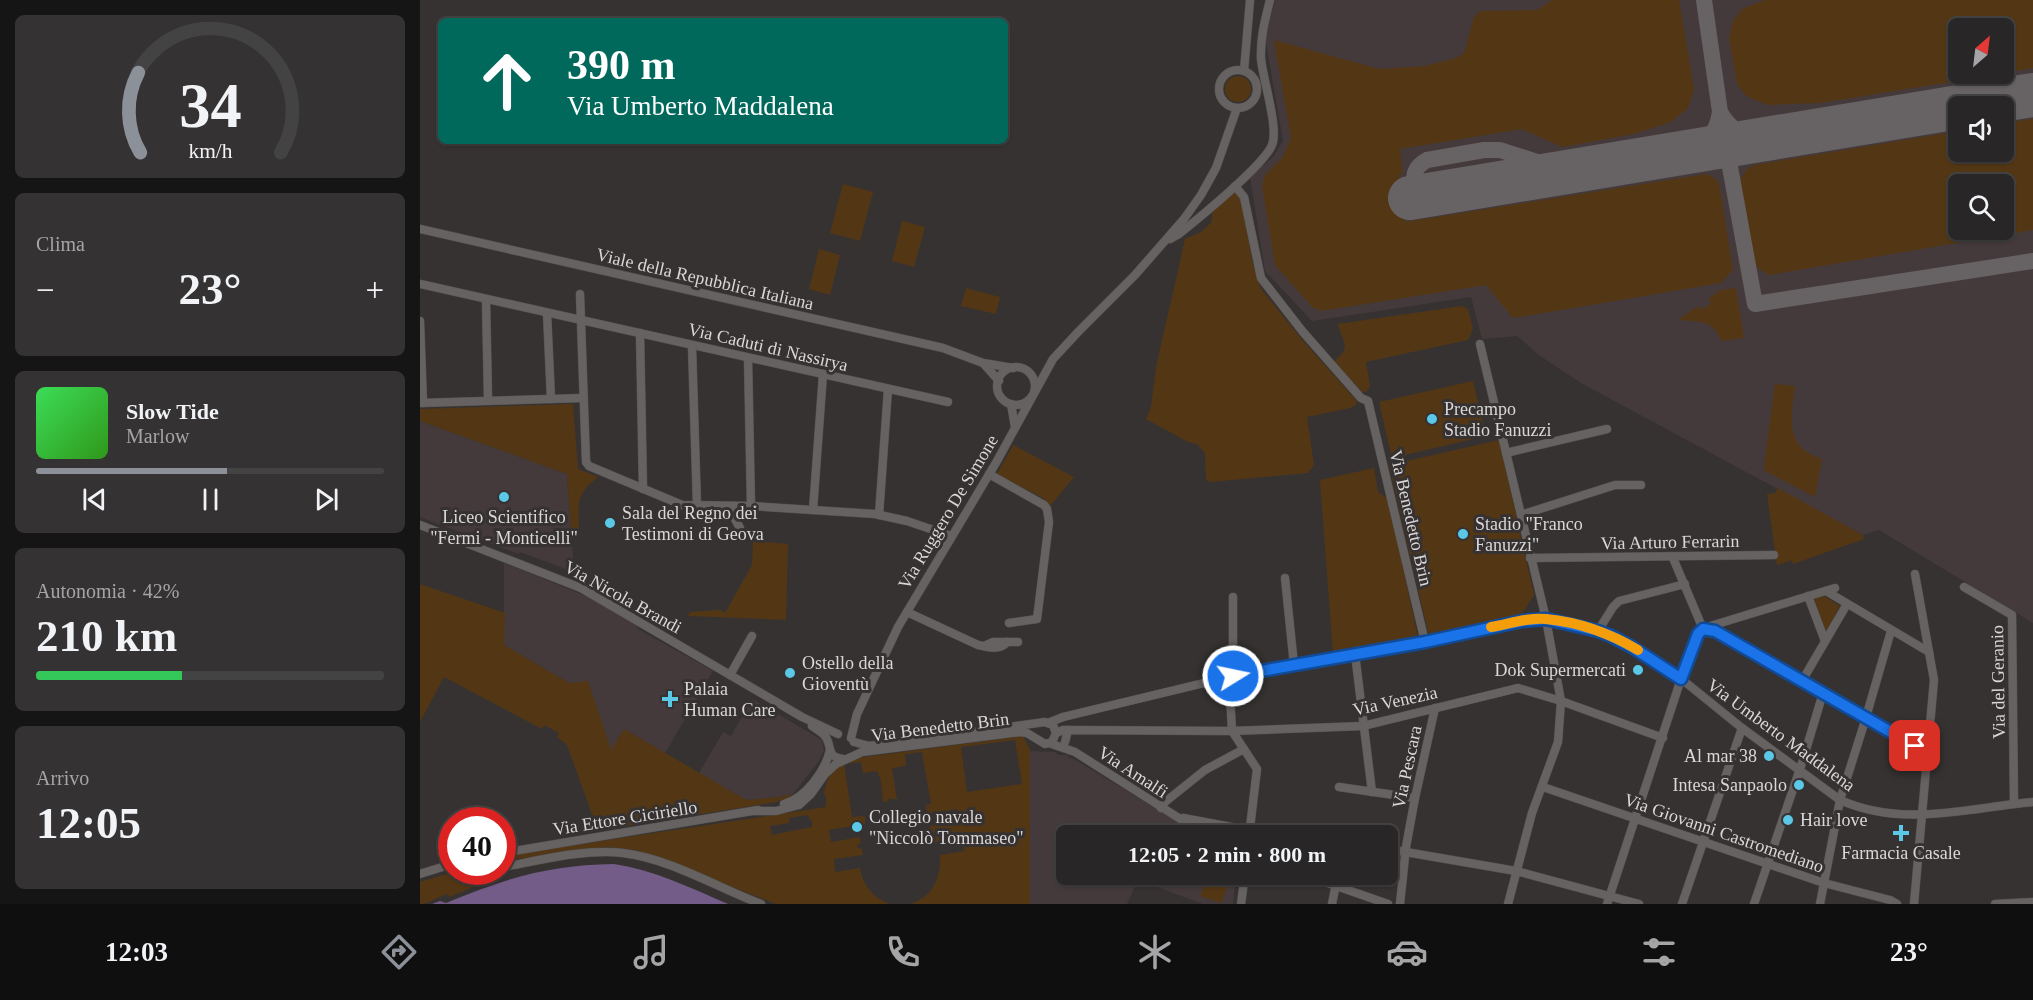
<!DOCTYPE html>
<html lang="it">
<head>
<meta charset="utf-8">
<style>
  body { margin:0; font-family:"Times New Roman",serif; background:#343232; color:#f1f3f6; height:100vh; display:flex; flex-direction:column; font-size:22px; white-space:nowrap }
  * { box-sizing:border-box; margin:0 }
  p { font-size:20px; color:#a5a5a7 }
  .icon { flex:none; width:33px; height:33px; fill:none; stroke:currentColor; stroke-width:2; stroke-linecap:round; stroke-linejoin:round }
  .map { position:relative; flex:1; overflow:hidden }
  .side { display:flex; flex-direction:column; gap:15px; padding:15px; background:#161515; width:420px }
  .side>* { flex:none }
  .banner { position:absolute; left:18px; top:18px; width:570px; height:126px; border-radius:9px; box-shadow:0 2px 4px #0004,0 0 0 2px #444343; background:#00695c; color:#fff; overflow:hidden }
  .needle { width:39px; rotate:28deg }
  .controls { position:absolute; left:1528px; top:18px; display:grid; gap:12px }
  .controls a { display:grid; place-items:center; width:66px; height:66px; border-radius:9px; background:#282626; box-shadow:0 2px 4px #0004,0 0 0 2px #444343; font-size:30px }
  .speed { position:absolute; left:18px; top:807px; display:flex; gap:12px; font-size:30px; font-weight:700; text-align:center }
  .speed>* { display:grid; place-content:center; width:78px; height:78px; border-radius:50%; background:#282626; box-shadow:0 2px 4px #0004,0 0 0 2px #444343; line-height:1 }
  .speed .limit { border:9px solid #d22; background:#fff; color:#111 }
  .pin { position:absolute; display:grid; place-items:center; width:51px; height:51px; color:#fff; margin:-26px; border-radius:12px; box-shadow:0 3px 9px #0006 }
  .me { position:absolute; width:66px; margin:-33px; rotate:80deg; stroke-linejoin:round; filter:drop-shadow(0 0 4px #0008) }
  .turn { display:flex; align-items:center; gap:21px; height:126px; padding:0 30px; font-size:27px }
  .turn .icon { width:78px; height:78px; stroke-width:2.5 }
  .turn b { display:block; font-size:42px; line-height:51px }
  .big { font-size:45px; font-weight:800; line-height:1.1 }
  .side .card { flex:1; display:flex; flex-direction:column; justify-content:center; gap:9px; min-width:0; padding:0 21px; border-radius:9px; background:#343232 }
  .side .dial { align-items:center; gap:0 }
  .dial svg { height:156px; overflow:visible; fill:none; stroke:#444343; stroke-width:7; stroke-linecap:round; text-anchor:middle }
  .dial text { fill:#f1f3f6; stroke:none }
  .song { display:flex; align-items:center; gap:18px }
  .cover { width:72px; height:72px; border-radius:9px; background:linear-gradient(135deg,hsl(130 70% 55%),hsl(110 70% 35%)) }
  .played { height:6px; border-radius:3px; background:linear-gradient(90deg,#8c9099 55%,#444343 55%) }
  .keys { display:flex; justify-content:space-around; direction:ltr }
  .heat { display:flex; justify-content:space-between; align-items:center; font-size:33px; direction:ltr }
  .charge { height:9px; border-radius:4px; background:linear-gradient(90deg,#34c759 42%,#444343 0) }
  .trip { position:absolute; left:636px; top:825px; width:342px; height:60px; border-radius:9px; background:#282626; box-shadow:0 2px 4px #0004,0 0 0 2px #444343; font-weight:800; line-height:60px; text-align:center }
  .tab-bar { display:flex; height:96px; justify-content:space-around; align-items:center; background:#100f0f; color:#a5a5a7 }
  .tab-bar .icon { width:42px; height:42px }
  .tab-bar .active { color:#8c9099 }
  .tab-bar b { font-size:27px; color:#f1f3f6 }
  main { display:flex; flex:1; min-height:0 }
  .map>svg:first-child { display:block }
</style>
</head>
<body>
<main>
<section class="side">
<div class="card dial"><svg viewBox="0 0 100 80">
<path d="M14 69A42 42 0 1 1 86 69"/>
<path d="M14 69A42 42 0 0 1 13 28" stroke="#8c9099"/>
<text x="50" y="56" font-size="32" font-weight="700">34</text>
<text x="50" y="72" font-size="11">km/h</text>
</svg></div>
<div class="card"><p>Clima</p>
<div class="heat"><a>−</a><b class="big">23°</b><a>+</a></div>
</div>
<div class="card">
<div class="song"><i class="cover"></i><div><b>Slow Tide</b><p>Marlow</p></div></div>
<div class="played"></div>
<div class="keys"><svg class="icon" aria-label="previous" viewBox="0 0 24 24"><path d="M18 5L8 12l10 7zM5 5v14"/></svg><svg class="icon" aria-label="pause" viewBox="0 0 24 24"><path d="M8 5v14M16 5v14"/></svg><svg class="icon" aria-label="next" viewBox="0 0 24 24"><path d="M6 5l10 7-10 7zM19 5v14"/></svg></div>
</div>
<div class="card"><p>Autonomia · 42%</p><b class="big">210 km</b><div class="charge"></div></div>
<div class="card"><p>Arrivo</p><b class="big">12:05</b></div>
</section>
<div class="map">
<svg width="1613" height="904" viewBox="0 0 1613 904">
  <rect width="100%" height="100%" fill="#363232"/>
  <!-- built -->
  <g fill="#453a3b" fill-rule="evenodd">
    <path d="M855 0H1613V623L1459 530 1443 535 1161 383 1120 356 1097 336 1062 339 1051 297 892 321 845 271 830 177 853 157 863 141 845 37ZM1539 28H1584V74H1539ZM1539 106H1584V152H1539ZM1539 184H1584V230H1539Z"/>
    <path d="M0 421 147 474 154 572 100 552 99 554 0 517Z"/>
    <path d="M84 563 168 597 217 626 218 629 293 671 245 753 204 729 191 751 149 683 84 645Z"/>
    <path d="M332 699 402 740 404 750 399 761 373 794 360 797 326 800 279 773 303 732 311 736Z"/>
    <path d="M610 751 635 752 638 755H648L649 758 654 759 779 835 646 836V874L816 875 813 904H783L718 880 707 904H610Z"/>
  </g>
  <!-- green -->
  <g fill="#533715" fill-rule="evenodd">
    <path d="M1132 0H1259L1274 89 1268 108 1251 122 1214 134 1142 147 1102 129 980 149 983 173 979 175 985 222 1286 174 1296 179 1299 184 1313 270 1301 283 1093 318 1066 285 901 311 892 307 855 265 842 186 845 175 862 158 871 138 854 40 959 69 1005 66 1036 58 1044 53 1054 17 1060 11 1117 10Z"/>
    <path d="M1345 0H1613V68L1584 73V28H1539V74H1581L1400 103 1348 105 1326 96 1317 84 1309 38 1313 21 1322 9Z"/>
    <circle cx="818" cy="89" r="13"/>
    <path d="M1613 119V230L1349 275 1338 268 1334 262 1320 180 1327 169 1334 165 1539 131V152H1584V123ZM1539 184H1584V230H1539Z"/>
    <path d="M423 184 453 192 440 241 410 233Z"/>
    <path d="M813 192 818 194 822 199 832 261 841 289 884 342 937 401 936 405 930 408 887 417 894 465 888 473 790 482 786 479 785 453 777 444 768 442 726 419 731 407 736 367 765 239 781 232 791 223 793 209Z"/>
    <path d="M482 221 505 227 494 267 472 261Z"/>
    <path d="M399 249 420 255 410 295 389 289Z"/>
    <path d="M546 288 580 297 576 314 541 306Z"/>
    <path d="M1316 288 1324 338 1301 341C1293 319 1279 322 1258 320L1278 306 1281 310 1291 303 1288 299 1300 290Z"/>
    <path d="M1042 306 1048 309 1053 329 1048 340 946 362 950 386 946 392H942L914 361C934 347 921 341 918 324Z"/>
    <path d="M1053 381 1066 436 972 458 959 402Z"/>
    <path d="M1355 384 1375 386C1371 418 1364 447 1402 459L1395 497 1345 471 1344 466Z"/>
    <path d="M153 404 158 469 178 477C156 494 158 504 159 530L151 531 147 474 0 421V409Z"/>
    <path d="M1079 440 1114 595 1101 615 1009 636 969 465Z"/>
    <path d="M593 445 654 477 630 506 623 498 577 474Z"/>
    <path d="M954 468 958 492 968 499 998 638 913 653 900 480Z"/>
    <path d="M1358 488 1443 535 1444 539 1373 564 1372 560 1357 565 1347 494 1355 493Z"/>
    <path d="M333 541 368 544 366 620 268 616 270 612 300 610 305 613 332 565Z"/>
    <path d="M0 584 85 613 84 645 149 683 168 681 191 750 204 729 326 800 360 797 373 794 367 799 356 802 181 830 175 823 149 750 146 744 137 737 139 733 124 725 122 729 24 677 0 722Z"/>
    <path d="M1404 596 1420 606 1406 632 1394 598Z"/>
    <path d="M603 736 610 750V904H490C513 897 521 878 520 855L544 851 542 839 513 843 512 838 516 834 511 831 510 826 539 821 537 809 507 814 506 805 511 804 502 752 485 754 486 766 472 768 477 800 469 798 467 802H463L461 781 457 771 443 773 441 762 424 764 432 817 445 816V824L409 830 411 842 440 837 441 843 438 844 437 847 442 849 443 855 414 859 415 872 440 868C443 886 453 898 470 904H356L217 850 187 847 83 861 82 856 406 807V795H404C407 772 417 766 437 758ZM595 740 602 784 547 792 541 747ZM388 815 390 820H392V827L352 835 350 826 369 823V818Z"/>
    <path d="M33 872 87 873 29 897 28 894C18 896 10 904 0 904V882Z"/>
    <path d="M788 875H812L801 903 780 896Z"/>
  </g>
  <!-- water -->
  <path fill="#735c88" d="M194 864C234 870 271 888 308 904H12L20 901 26 903C85 878 130 865 194 864Z"/>
  <g fill="none" stroke-linecap="round" stroke-linejoin="round">
    <!-- taxiway -->
    <g stroke="#676364" stroke-width="16">
      <path d="M1300 112C1310 130 1323 137 1343 139"/>
      <path d="M1306 145 1335 304 1613 261"/>
      <path d="M1268 151C1287 144 1297 133 1300 112L1284 0"/>
      <path d="M1012 194C992 190 987 171 1007 160L1064 150H1080L1148 172"/>
    </g>
    <!-- runway -->
    <g stroke="#676364" stroke-width="44">
      <path d="M1541 106 1613 95"/>
      <path d="M990 198 1539 107"/>
    </g>
    <!-- minor casing -->
    <g stroke="#524f4f" stroke-width="9">
      <g id="minor">
        <circle cx="818" cy="89" r="19"/>
        <path d="M824 71 830 0"/>
        <path d="M815 186 824 197 841 278 883 332 941 398 948 401 1005 642"/>
        <path d="M0 229 523 348 563 363 593 368"/>
        <path d="M750 239 759 234C779 218 844 165 852 145 859 128 843 80 841 59 840 38 845 20 850 0"/>
        <path d="M0 284 528 402"/>
        <path d="M160 294 166 462 169 466 262 505 331 506 455 514 487 521 531 536"/>
        <path d="M66 299 68 400"/>
        <path d="M127 313 131 399"/>
        <path d="M0 321 3 403"/>
        <path d="M220 333 223 489"/>
        <path d="M1060 344 1126 619 1141 701 1138 742 1112 813 1088 904"/>
        <path d="M272 346 277 506"/>
        <path d="M328 358 331 506"/>
        <path d="M564 364 579 381"/>
        <circle cx="596" cy="386" r="19"/>
        <path d="M0 403 163 398"/>
        <path d="M591 404 595 427"/>
        <path d="M1086 453 1187 429"/>
        <path d="M569 474 624 505 627 509 629 522 617 619 589 623"/>
        <path d="M315 506V519L320 528"/>
        <path d="M393 510 403 374"/>
        <path d="M459 515 468 389"/>
        <path d="M1101 515 1195 485H1221"/>
        <path d="M0 525 161 588 382 717 418 734"/>
        <path d="M1110 558 1354 555"/>
        <path d="M1253 558 1283 629"/>
        <path d="M865 578 874 665"/>
        <path d="M1544 587 1592 615 1594 804"/>
        <path d="M1406 591 1509 652"/>
        <path d="M1388 596 1405 641"/>
        <path d="M487 612 558 645C568 647 580 651 587 642"/>
        <path d="M1284 628 1415 588"/>
        <path d="M1283 629 1295 631 1507 753"/>
        <path d="M1178 631 1193 607 1199 601 1265 584"/>
        <path d="M564 646 573 642H598"/>
        <path d="M935 654 952 792"/>
        <path d="M310 675 332 636"/>
        <path d="M813 676V597"/>
        <path d="M809 677 812 731"/>
        <path d="M1382 681 1427 604"/>
        <path d="M628 723 643 717 809 677 1005 642 1102 621 1126 619 1178 631 1208 645 1225 655 1254 673 1322 728 1420 800C1483 828 1547 808 1613 802"/>
        <path d="M392 726C396 729 402 732 405 736 413 746 405 757 423 759"/>
        <path d="M812 731 837 769 829 836"/>
        <path d="M636 733 643 730 812 731 943 726 1098 688 1141 701 1243 738"/>
        <path d="M431 738 437 714 478 627 577 461 633 359 659 331 715 275 764 219 781 195 796 168 817 108"/>
        <path d="M645 742 648 730"/>
        <path d="M629 743 655 752 787 836"/>
        <path d="M919 787 995 798"/>
        <path d="M1123 787 1404 883 1470 900 1477 904"/>
        <path d="M364 804C385 798 405 772 410 750"/>
        <path d="M741 808 745 802 785 770 824 749"/>
        <path d="M333 811H356L379 805 391 794 405 774 416 764 442 752 600 732 607 733 625 744 632 742 636 733 633 725 625 722 449 746 434 742"/>
        <path d="M763 818 859 836"/>
        <path d="M968 849 1096 871 1219 904"/>
        <path d="M82 853 338 810"/>
        <path d="M82 865 89 866C125 859 166 849 203 853 251 859 296 887 341 904"/>
        <path d="M0 874 32 864"/>
        <path d="M882 874 968 904"/>
        <path d="M821 904 825 874"/>
        <path d="M912 904 918 874"/>
        <path d="M980 904 986 847 995 798 1015 708"/>
        <path d="M1187 904 1261 679 1278 634 1283 629"/>
        <path d="M1262 904 1322 728"/>
        <path d="M1334 904 1382 763 1403 693"/>
        <path d="M1400 904 1420 800 1444 724 1471 631"/>
        <path d="M1494 904 1514 680 1495 574"/>
        <path d="M1575 904 1613 902"/>
      </g>
    </g>
    <!-- minor -->
    <use href="#minor" stroke="#666262" stroke-width="8"/>
  </g>
  <g fill="none" stroke-linecap="round" stroke-linejoin="round">
    <!-- route casing -->
    <g stroke="#114b97" stroke-width="15">
      <path id="route" d="M813 676 1005 642 1102 621 1126 619 1178 631 1191 636 1212 647 1261 679 1278 634 1283 629 1295 631 1495 746"/>
    </g>
    <!-- route -->
    <use href="#route" stroke="#1a73e8" stroke-width="10"/>
    <!-- slow -->
    <path stroke="#f59e0b" stroke-width="10" d="M1071 627C1089 624 1108 617 1126 619 1158 622 1191 634 1218 650"/>
  </g>
  <!-- markers -->
  <g fill="#5ac8e6" stroke="#363232" stroke-width="2">
    <circle cx="1012" cy="419" r="6"/>
    <circle cx="84" cy="497" r="6"/>
    <circle cx="190" cy="523" r="6"/>
    <circle cx="1043" cy="534" r="6"/>
    <circle cx="1218" cy="670" r="6"/>
    <circle cx="370" cy="673" r="6"/>
    <path d="M247 690h6v6h6v6h-6v6h-6v-6h-6v-6h6z"/>
    <circle cx="1349" cy="756" r="6"/>
    <circle cx="1379" cy="785" r="6"/>
    <circle cx="1368" cy="820" r="6"/>
    <circle cx="437" cy="827" r="6"/>
    <path d="M1478 824h6v6h6v6h-6v6h-6v-6h-6v-6h6z"/>
  </g>
  <g text-anchor="middle" stroke-width="6" stroke-linejoin="round" paint-order="stroke">
    <!-- street labels -->
    <g font-size="18" fill="#dad7d8" stroke="#363232">
      <text transform="translate(285 279) rotate(13)" y="6">Viale della Repubblica Italiana</text>
      <text transform="translate(348 347) rotate(13)" y="6">Via Caduti di Nassirya</text>
      <text transform="translate(528 512) rotate(-59)" y="6">Via Ruggero De Simone</text>
      <text transform="translate(991 518) rotate(77)" y="6">Via Benedetto Brin</text>
      <text transform="translate(1250 542) rotate(-1)" y="6">Via Arturo Ferrarin</text>
      <text transform="translate(203 597) rotate(29)" y="6">Via Nicola Brandi</text>
      <text transform="translate(1578 682) rotate(-91)" y="6">Via del Geranio</text>
      <text transform="translate(975 701) rotate(-12)" y="6">Via Venezia</text>
      <text transform="translate(520 727) rotate(-7)" y="6">Via Benedetto Brin</text>
      <text transform="translate(1361 735) rotate(36)" y="6">Via Umberto Maddalena</text>
      <text transform="translate(987 767) rotate(-78)" y="6">Via Pescara</text>
      <text transform="translate(713 772) rotate(33)" y="6">Via Amalfi</text>
      <text transform="translate(205 818) rotate(-9)" y="6">Via Ettore Ciciriello</text>
      <text transform="translate(1304 833) rotate(19)" y="6">Via Giovanni Castromediano</text>
    </g>
    <!-- poi labels -->
    <g font-size="18" fill="#dad7d8" stroke="#363232" text-anchor="start">
      <text x="1024" y="415">Precampo<tspan x="1024" dy="21">Stadio Fanuzzi</tspan></text>
      <text x="202" y="519">Sala del Regno dei<tspan x="202" dy="21">Testimoni di Geova</tspan></text>
      <text x="84" y="523" text-anchor="middle">Liceo Scientifico<tspan x="84" dy="21">"Fermi - Monticelli"</tspan></text>
      <text x="1055" y="530">Stadio "Franco<tspan x="1055" dy="21">Fanuzzi"</tspan></text>
      <text x="382" y="669">Ostello della<tspan x="382" dy="21">Gioventù</tspan></text>
      <text x="1206" y="676" text-anchor="end">Dok Supermercati</text>
      <text x="264" y="695">Palaia<tspan x="264" dy="21">Human Care</tspan></text>
      <text x="1337" y="762" text-anchor="end">Al mar 38</text>
      <text x="1367" y="791" text-anchor="end">Intesa Sanpaolo</text>
      <text x="449" y="823">Collegio navale<tspan x="449" dy="21">"Niccolò Tommaseo"</tspan></text>
      <text x="1380" y="826">Hair love</text>
      <text x="1481" y="859" text-anchor="middle">Farmacia Casale</text>
    </g>
  </g>
</svg>
<div class="controls">
<a><svg class="needle" viewBox="-14 -14 28 28"><path d="M0-13l5 13h-10z" fill="#e53935"/><path d="M0 13l5-13h-10z" fill="#a5a5a7"/></svg></a>
<a><svg class="icon" aria-label="sound" viewBox="0 0 24 24"><path d="M4 9h4l5-4v14l-5-4H4zM17 9q2 3 0 6"/></svg></a>
<a><svg class="icon" aria-label="search" viewBox="0 0 24 24"><circle cx="10" cy="10" r="6"/><path d="M15 15l6 6"/></svg></a>
</div>
<div class="speed"><div class="limit">40</div></div>
<div class="pin" style="left:1495px;top:746px;background:#d93025"><svg class="icon" aria-label="arrive" viewBox="0 0 24 24"><path d="M6 21V4h12l-3 4 3 4H6"/></svg></div>
<svg class="me" style="left:813px;top:676px" viewBox="-20 -20 40 40"><circle r="17" fill="#1a73e8" stroke="#fff" stroke-width="3"/><path d="M0-11L8 9 0 5-8 9z" fill="#fff"/></svg>
<div class="trip">12:05 · 2 min · 800 m</div>
<div class="banner">
<div class="turn"><svg class="icon" aria-label="ahead" viewBox="0 0 24 24"><path d="M12 20V5M6 11l6-6 6 6"/></svg><div><b>390 m</b>Via Umberto Maddalena</div></div>
</div>
</div>
</main>
<nav class="tab-bar">
<b>12:03</b>
<svg class="icon active" aria-label="directions" viewBox="0 0 24 24"><path d="M12 3l9 9-9 9-9-9zM9 14v-3h6M13 9l2 2-2 2"/></svg>
<svg class="icon" aria-label="music" viewBox="0 0 24 24"><path d="M9 18V5l10-2v13"/><circle cx="6" cy="18" r="3"/><circle cx="16" cy="16" r="3"/></svg>
<svg class="icon" aria-label="phone" viewBox="0 0 24 24"><path d="M5 4h4l2 5-3 2q2 4 5 5l2-3 5 2v4C11 20 4 13 5 4z"/></svg>
<svg class="icon" aria-label="climate" viewBox="0 0 24 24"><path d="M12 3v18M4 7l16 10M4 17L20 7"/></svg>
<svg class="icon" aria-label="car" viewBox="0 0 24 24"><path d="M5 17H2v-5l4-1 3-4h7l3 4 3 1v5h-3M9 17h6M6 11h13"/><circle cx="7" cy="17" r="2"/><circle cx="17" cy="17" r="2"/></svg>
<svg class="icon" aria-label="filters" viewBox="0 0 24 24"><path d="M4 7h16M4 17h16"/><circle cx="9" cy="7" r="2"/><circle cx="15" cy="17" r="2"/></svg>
<b>23°</b>
</nav>
</body>
</html>
